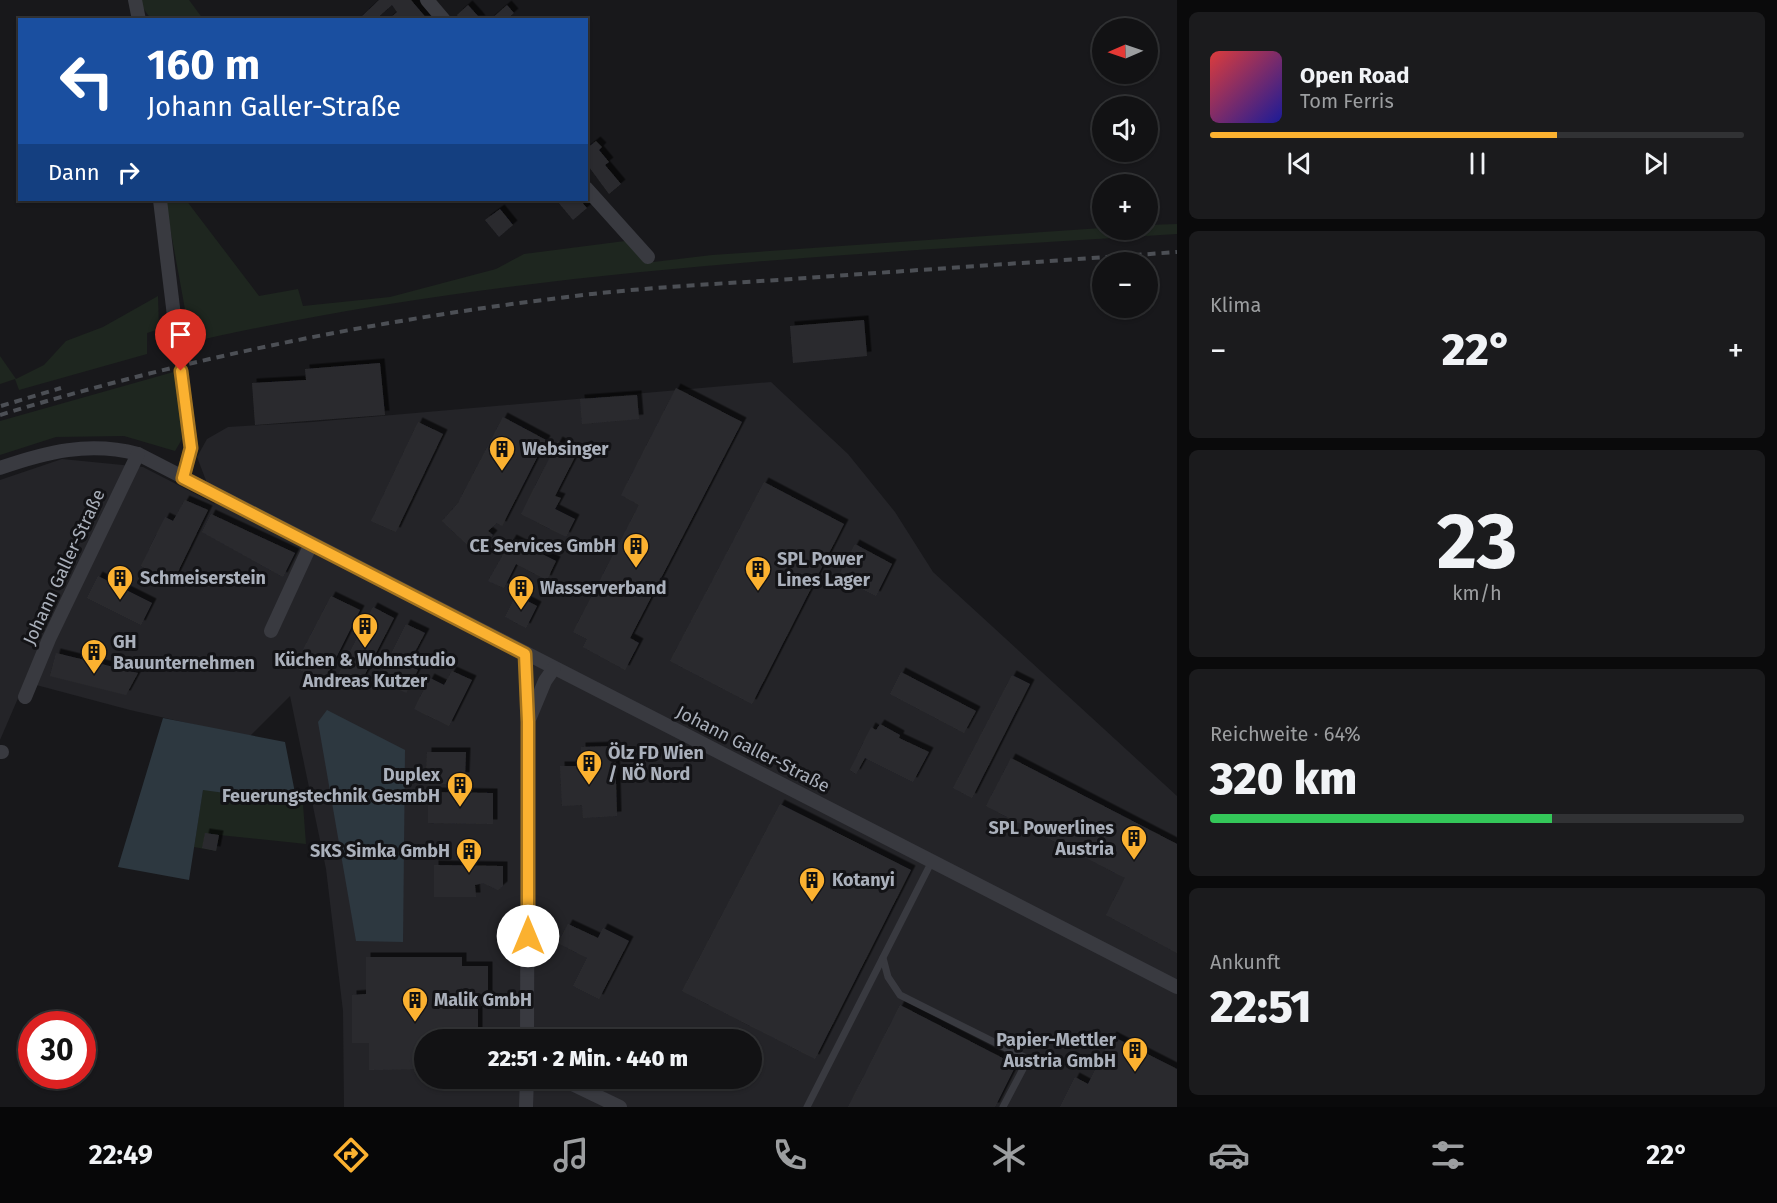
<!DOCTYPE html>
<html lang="de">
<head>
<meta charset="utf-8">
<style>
  body { margin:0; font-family:"Fira Sans",sans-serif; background:#1b1b1d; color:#f1f3f6; height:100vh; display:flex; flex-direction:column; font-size:22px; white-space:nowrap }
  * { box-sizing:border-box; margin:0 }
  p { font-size:20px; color:#9c9ea0 }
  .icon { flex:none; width:33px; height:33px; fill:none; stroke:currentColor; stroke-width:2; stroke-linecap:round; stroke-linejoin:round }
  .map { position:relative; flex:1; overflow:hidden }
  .drawer { display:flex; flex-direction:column; gap:12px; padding:12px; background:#0a0a0b; width:600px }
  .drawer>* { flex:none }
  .top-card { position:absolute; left:18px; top:18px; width:570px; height:183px; border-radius:0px; box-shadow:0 2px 4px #0004,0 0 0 2px #313234; background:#1a4fa0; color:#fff; overflow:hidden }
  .needle { width:39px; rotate:268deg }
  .buttons { position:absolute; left:1092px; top:18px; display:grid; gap:12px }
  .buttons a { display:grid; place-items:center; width:66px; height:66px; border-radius:50%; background:#121214; box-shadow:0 2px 4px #0004,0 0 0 2px #313234; font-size:30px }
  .speed { position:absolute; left:18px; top:1011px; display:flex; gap:12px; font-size:30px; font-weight:700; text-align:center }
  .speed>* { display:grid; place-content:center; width:78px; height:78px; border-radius:50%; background:#121214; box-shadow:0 2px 4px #0004,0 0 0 2px #313234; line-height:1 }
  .speed .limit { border:9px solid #d22; background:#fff; color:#111 }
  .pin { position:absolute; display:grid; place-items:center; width:51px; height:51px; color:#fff; margin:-62px -26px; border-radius:50% 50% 50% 0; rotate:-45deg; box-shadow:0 0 6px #0007 }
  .pin .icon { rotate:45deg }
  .me { position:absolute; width:66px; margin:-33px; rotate:0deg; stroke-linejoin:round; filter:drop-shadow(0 0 4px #0008) }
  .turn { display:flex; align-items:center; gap:21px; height:126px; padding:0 30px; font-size:27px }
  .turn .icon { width:78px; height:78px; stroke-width:2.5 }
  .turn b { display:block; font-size:42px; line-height:51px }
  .then { display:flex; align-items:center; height:57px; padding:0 30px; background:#0003; gap:12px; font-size:22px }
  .big { font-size:45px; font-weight:800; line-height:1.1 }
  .drawer .widget { flex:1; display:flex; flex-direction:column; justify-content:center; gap:9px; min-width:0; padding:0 21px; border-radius:9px; background:#1b1b1d }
  .drawer .dial { align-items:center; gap:0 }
  .dial b { font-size:78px; line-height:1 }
  .song { display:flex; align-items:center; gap:18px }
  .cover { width:72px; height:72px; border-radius:9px; background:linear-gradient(135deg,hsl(0 70% 55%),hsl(240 70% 35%)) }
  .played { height:6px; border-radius:3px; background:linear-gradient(90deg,#fbb130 65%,#313234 65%) }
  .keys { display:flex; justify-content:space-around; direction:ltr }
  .heat { display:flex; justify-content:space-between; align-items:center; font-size:33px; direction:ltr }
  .charge { height:9px; border-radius:4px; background:linear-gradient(90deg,#34c759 64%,#313234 0) }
  .trip { position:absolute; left:414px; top:1029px; width:348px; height:60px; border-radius:30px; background:#121214; box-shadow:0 2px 4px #0004,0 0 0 2px #313234; font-weight:800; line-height:60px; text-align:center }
  .tab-bar { display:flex; height:96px; justify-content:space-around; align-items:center; background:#070708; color:#9c9ea0 }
  .tab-bar .icon { width:42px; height:42px }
  .tab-bar .current { color:#fbb130 }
  .tab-bar b { font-size:27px; color:#f1f3f6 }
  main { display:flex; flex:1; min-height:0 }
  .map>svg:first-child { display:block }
</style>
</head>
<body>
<main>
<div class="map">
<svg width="1177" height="1107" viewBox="0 0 1177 1107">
  <defs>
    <filter id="shadow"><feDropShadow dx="4.5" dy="-4.5" stdDeviation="0" flood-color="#0009"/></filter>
  </defs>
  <rect width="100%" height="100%" fill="#18181b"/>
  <!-- built -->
  <path fill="#242428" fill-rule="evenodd" d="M771 382 848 454 895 512 933 572 1177 796V1107H344L343 1011 326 869 290 696 249 737 130 710 25 682 0 740V480L62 459 143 467 215 504 197 457 207 439 228 427 312 422ZM424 1040H752V1078H424Z"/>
  <!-- green -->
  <g fill="#1e261f">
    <path d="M141 0H189L203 19H151L143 8Z"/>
    <path d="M165 200H186L259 296 298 289 303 306 390 297 496 269 524 254 625 241 645 263 712 255 1043 232 1102 228 1148 230V225L1177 224V234C846 255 515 268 191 342Z"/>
    <path d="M158 296 159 329 147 333V354L19 390 15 379 0 384V356L16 379 44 365 66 341 103 327Z"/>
    <path d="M177 371 182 439 175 451 124 436 56 437 0 455V421Z"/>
    <path d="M203 789 303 804 306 844 219 835 216 851 194 847Z"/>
  </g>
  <!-- water -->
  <g fill="#2d3840">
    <path d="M327 710 405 750 403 942 356 941 318 722Z"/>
    <path d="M163 718 285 742 297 803 203 790 189 880 118 867Z"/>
  </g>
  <!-- building -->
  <g fill="#2b2b2f" filter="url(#shadow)">
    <path d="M379 0H411L428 20H388L397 12 392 5 375 20H358Z"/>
    <path d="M468 5 478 16 481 20H461L457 15Z"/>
    <path d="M507 5 514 13 506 20H490Z"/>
    <path d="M596 141 602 147 599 150 609 162 605 165 621 184 609 194 586 163V149Z"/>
    <path d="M561 200H580L587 208 573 220 558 202Z"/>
    <path d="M500 209 513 225 499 237 485 220Z"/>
    <path d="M864 320 867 356 793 363 790 326Z"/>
    <path d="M380 363 385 415 255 425 252 383 306 380 305 369Z"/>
    <path d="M676 388 742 422 630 638 639 643 625 670 583 647 587 639 573 632 639 505 621 495Z"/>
    <path d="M637 395 639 419 582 424 580 399Z"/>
    <path d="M503 417 546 440 502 526 497 523 488 531 493 535 476 553 442 521 458 503Z"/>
    <path d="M418 422 443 434 396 532 371 521Z"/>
    <path d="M558 441 578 451 555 496 561 498 555 509 575 519 566 537 521 514Z"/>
    <path d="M764 482 844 524 752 704 670 661Z"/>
    <path d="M185 500 208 510 173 582 141 566 165 517 173 521Z"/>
    <path d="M211 514 295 553 283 577 202 532Z"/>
    <path d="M512 539 556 561 547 580 516 564 504 588 488 581Z"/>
    <path d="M855 544 892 564 876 596 838 577Z"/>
    <path d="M98 576 152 603 141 625 87 598Z"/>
    <path d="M516 595 537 606 526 628 505 617Z"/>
    <path d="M331 596 360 610 324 682 294 667Z"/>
    <path d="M373 607 394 618 357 690 336 679Z"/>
    <path d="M406 624 425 633 408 665 418 670 406 693 389 684 393 675 383 670Z"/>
    <path d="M56 653 138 673 126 695 50 676Z"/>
    <path d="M452 671 472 680 449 726 414 709 430 678 444 685Z"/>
    <path d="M901 672 976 711 964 733 890 694Z"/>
    <path d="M1012 675 1030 684 972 798 953 788Z"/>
    <path d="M880 724 900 735 899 738 929 752 913 782 865 758 856 774 850 770 871 727 876 730Z"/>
    <path d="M615 746 617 816 583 818 582 805 562 806 560 766H581V747Z"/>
    <path d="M427 752H466L465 777 450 776 449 784H435V777H426Z"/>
    <path d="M1011 758 1177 844V953L1106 915 1125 878 986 806Z"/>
    <path d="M428 792 493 793V824L428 823Z"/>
    <path d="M780 804 911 870 815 1059 682 991Z"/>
    <path d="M205 833 219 835 216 851 202 848Z"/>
    <path d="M434 865 503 866V886L498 890 483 883 475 885 476 897H434Z"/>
    <path d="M568 924 598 938 603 928 629 941 599 999 573 986 587 958 558 943Z"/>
    <path d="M366 957H462V966H488V1006H478V1040H424V1069L369 1070V1043H352V995L366 994Z"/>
    <path d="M900 1005 1016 1065 995 1107H848Z"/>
    <path d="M1112 1036 1177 1069V1107H1060L1075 1077 1088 1084Z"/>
  </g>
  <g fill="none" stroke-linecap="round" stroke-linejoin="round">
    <!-- street-tunnel -->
    <path stroke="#35363b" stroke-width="14" stroke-dasharray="14 7" stroke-linecap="butt" d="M178 349 181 371"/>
    <!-- lane -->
    <g stroke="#393a40" stroke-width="7">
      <path d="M883 958 888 977 900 995 1024 1057V1067L1003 1107"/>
      <path d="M807 1107 932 861"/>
    </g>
    <!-- street -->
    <g stroke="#393a40" stroke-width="14">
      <path d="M135 0 139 20"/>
      <path d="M427 0 444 20"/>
      <path d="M586 188 648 257"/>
      <path d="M160 200 178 349"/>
      <path d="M181 371 191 448 183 478"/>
      <path d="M0 468C46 452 89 441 138 454L1177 987"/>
      <path d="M271 631 311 544"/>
      <path d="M525 654 528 721 527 1040"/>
      <path d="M25 697 49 639 138 454"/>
      <path d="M530 717 545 681 554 668"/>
      <path d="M0 752H2"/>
      <path d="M527 1083 568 1082 620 1107"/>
      <path d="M526 1107 527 1078"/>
    </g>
    <!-- rail -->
    <g stroke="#4c4f55" stroke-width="4" stroke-dasharray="8 6" stroke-linecap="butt">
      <path d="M1 406 61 388"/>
      <path d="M0 415C193 356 391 317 592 294 663 286 735 283 807 278 930 269 1054 261 1177 252"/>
    </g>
  </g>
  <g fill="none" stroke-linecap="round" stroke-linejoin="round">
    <!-- route casing -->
    <g stroke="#a3731f" stroke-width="15">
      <path id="route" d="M181 371 191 448 183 478 525 654 528 722V936"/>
    </g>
    <!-- route -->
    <use href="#route" stroke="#fbb130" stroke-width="10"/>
  </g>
  <!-- icons -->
  <defs>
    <g id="building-pin" transform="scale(1.35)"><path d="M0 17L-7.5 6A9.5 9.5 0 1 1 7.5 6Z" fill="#fbb130" stroke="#131316"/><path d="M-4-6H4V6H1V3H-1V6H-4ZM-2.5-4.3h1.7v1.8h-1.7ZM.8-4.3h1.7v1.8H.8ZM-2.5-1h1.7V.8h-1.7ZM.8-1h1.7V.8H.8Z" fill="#111"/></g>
  </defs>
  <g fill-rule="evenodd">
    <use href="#building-pin" x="502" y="449"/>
    <use href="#building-pin" x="636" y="546"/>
    <use href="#building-pin" x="758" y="569"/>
    <use href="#building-pin" x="120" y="578"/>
    <use href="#building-pin" x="521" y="588"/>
    <use href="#building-pin" x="365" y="626"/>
    <use href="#building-pin" x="94" y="652"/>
    <use href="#building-pin" x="589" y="763"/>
    <use href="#building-pin" x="460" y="785"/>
    <use href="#building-pin" x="1134" y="838"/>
    <use href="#building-pin" x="469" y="851"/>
    <use href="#building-pin" x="812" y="880"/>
    <use href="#building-pin" x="415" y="1000"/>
    <use href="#building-pin" x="1135" y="1050"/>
  </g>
  <g text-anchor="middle" stroke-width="6" stroke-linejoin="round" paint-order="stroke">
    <!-- poi labels -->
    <g font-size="18" font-weight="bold" fill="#aab0bb" stroke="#131316" text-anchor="start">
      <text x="522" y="455">Websinger</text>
      <text x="616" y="552" text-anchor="end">CE Services GmbH</text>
      <text x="777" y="565">SPL Power<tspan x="777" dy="21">Lines Lager</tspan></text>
      <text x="140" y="584">Schmeiserstein</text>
      <text x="540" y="594">Wasserverband</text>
      <text x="113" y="648">GH<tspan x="113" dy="21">Bauunternehmen</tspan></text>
      <text x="365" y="666" text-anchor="middle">Küchen &amp; Wohnstudio<tspan x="365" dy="21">Andreas Kutzer</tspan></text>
      <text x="608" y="759">Ölz FD Wien<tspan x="608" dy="21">/ NÖ Nord</tspan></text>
      <text x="440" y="781" text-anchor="end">Duplex<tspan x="440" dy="21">Feuerungstechnik GesmbH</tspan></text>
      <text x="1114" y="834" text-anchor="end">SPL Powerlines<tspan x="1114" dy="21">Austria</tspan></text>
      <text x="450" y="857" text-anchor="end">SKS Simka GmbH</text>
      <text x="832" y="886">Kotanyi</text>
      <text x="434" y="1006">Malik GmbH</text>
      <text x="1116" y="1046" text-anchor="end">Papier-Mettler<tspan x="1116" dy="21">Austria GmbH</tspan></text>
    </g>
    <!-- street labels -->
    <g font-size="18" fill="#aab0bb" stroke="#131316">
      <text transform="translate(64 567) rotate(-65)" y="6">Johann Galler-Straße</text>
      <text transform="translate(753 749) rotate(27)" y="6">Johann Galler-Straße</text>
    </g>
  </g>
</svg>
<div class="buttons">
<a><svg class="needle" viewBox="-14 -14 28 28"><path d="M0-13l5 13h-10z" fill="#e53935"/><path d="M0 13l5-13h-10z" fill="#9c9ea0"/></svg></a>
<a><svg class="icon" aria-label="sound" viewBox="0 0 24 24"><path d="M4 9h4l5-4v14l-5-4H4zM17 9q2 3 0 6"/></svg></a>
<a>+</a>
<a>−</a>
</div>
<div class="speed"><div class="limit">30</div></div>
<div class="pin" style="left:181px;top:371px;background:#d93025"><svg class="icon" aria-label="arrive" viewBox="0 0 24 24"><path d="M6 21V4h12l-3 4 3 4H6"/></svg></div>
<svg class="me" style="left:528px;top:936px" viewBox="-20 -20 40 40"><circle r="19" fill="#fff"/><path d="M0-13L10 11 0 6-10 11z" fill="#fbb130"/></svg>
<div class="trip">22:51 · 2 Min. · 440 m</div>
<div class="top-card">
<div class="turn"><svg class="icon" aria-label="left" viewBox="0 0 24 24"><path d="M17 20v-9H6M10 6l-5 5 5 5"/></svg><div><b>160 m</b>Johann Galler-Straße</div></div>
<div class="then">Dann<svg class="icon" aria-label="right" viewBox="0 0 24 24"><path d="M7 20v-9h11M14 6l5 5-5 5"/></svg></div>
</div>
</div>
<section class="drawer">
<div class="widget">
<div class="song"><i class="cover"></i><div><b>Open Road</b><p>Tom Ferris</p></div></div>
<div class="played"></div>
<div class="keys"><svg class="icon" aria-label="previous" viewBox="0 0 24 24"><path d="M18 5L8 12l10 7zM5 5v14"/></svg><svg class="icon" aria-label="pause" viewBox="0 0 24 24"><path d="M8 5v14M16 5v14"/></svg><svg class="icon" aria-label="next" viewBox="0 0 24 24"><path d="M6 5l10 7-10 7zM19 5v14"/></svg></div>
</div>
<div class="widget"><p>Klima</p>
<div class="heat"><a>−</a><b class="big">22°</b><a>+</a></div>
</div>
<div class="widget dial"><b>23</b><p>km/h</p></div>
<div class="widget"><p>Reichweite · 64%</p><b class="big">320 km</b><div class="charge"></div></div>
<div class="widget"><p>Ankunft</p><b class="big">22:51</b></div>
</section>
</main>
<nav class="tab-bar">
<b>22:49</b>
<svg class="icon current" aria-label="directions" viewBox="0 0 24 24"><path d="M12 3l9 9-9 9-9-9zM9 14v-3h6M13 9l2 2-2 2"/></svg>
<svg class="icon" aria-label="music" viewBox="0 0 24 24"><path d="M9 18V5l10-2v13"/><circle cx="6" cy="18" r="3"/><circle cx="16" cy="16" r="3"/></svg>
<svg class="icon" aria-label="phone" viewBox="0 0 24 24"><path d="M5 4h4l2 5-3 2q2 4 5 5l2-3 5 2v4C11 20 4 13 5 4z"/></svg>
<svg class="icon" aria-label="climate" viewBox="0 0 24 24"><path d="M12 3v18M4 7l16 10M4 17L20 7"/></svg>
<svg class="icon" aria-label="car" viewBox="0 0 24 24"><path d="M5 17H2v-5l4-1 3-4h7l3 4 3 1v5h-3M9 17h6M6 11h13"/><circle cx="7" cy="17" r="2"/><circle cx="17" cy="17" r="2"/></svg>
<svg class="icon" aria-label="filters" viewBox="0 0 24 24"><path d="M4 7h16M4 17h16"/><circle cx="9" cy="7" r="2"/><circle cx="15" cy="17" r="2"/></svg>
<b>22°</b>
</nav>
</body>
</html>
